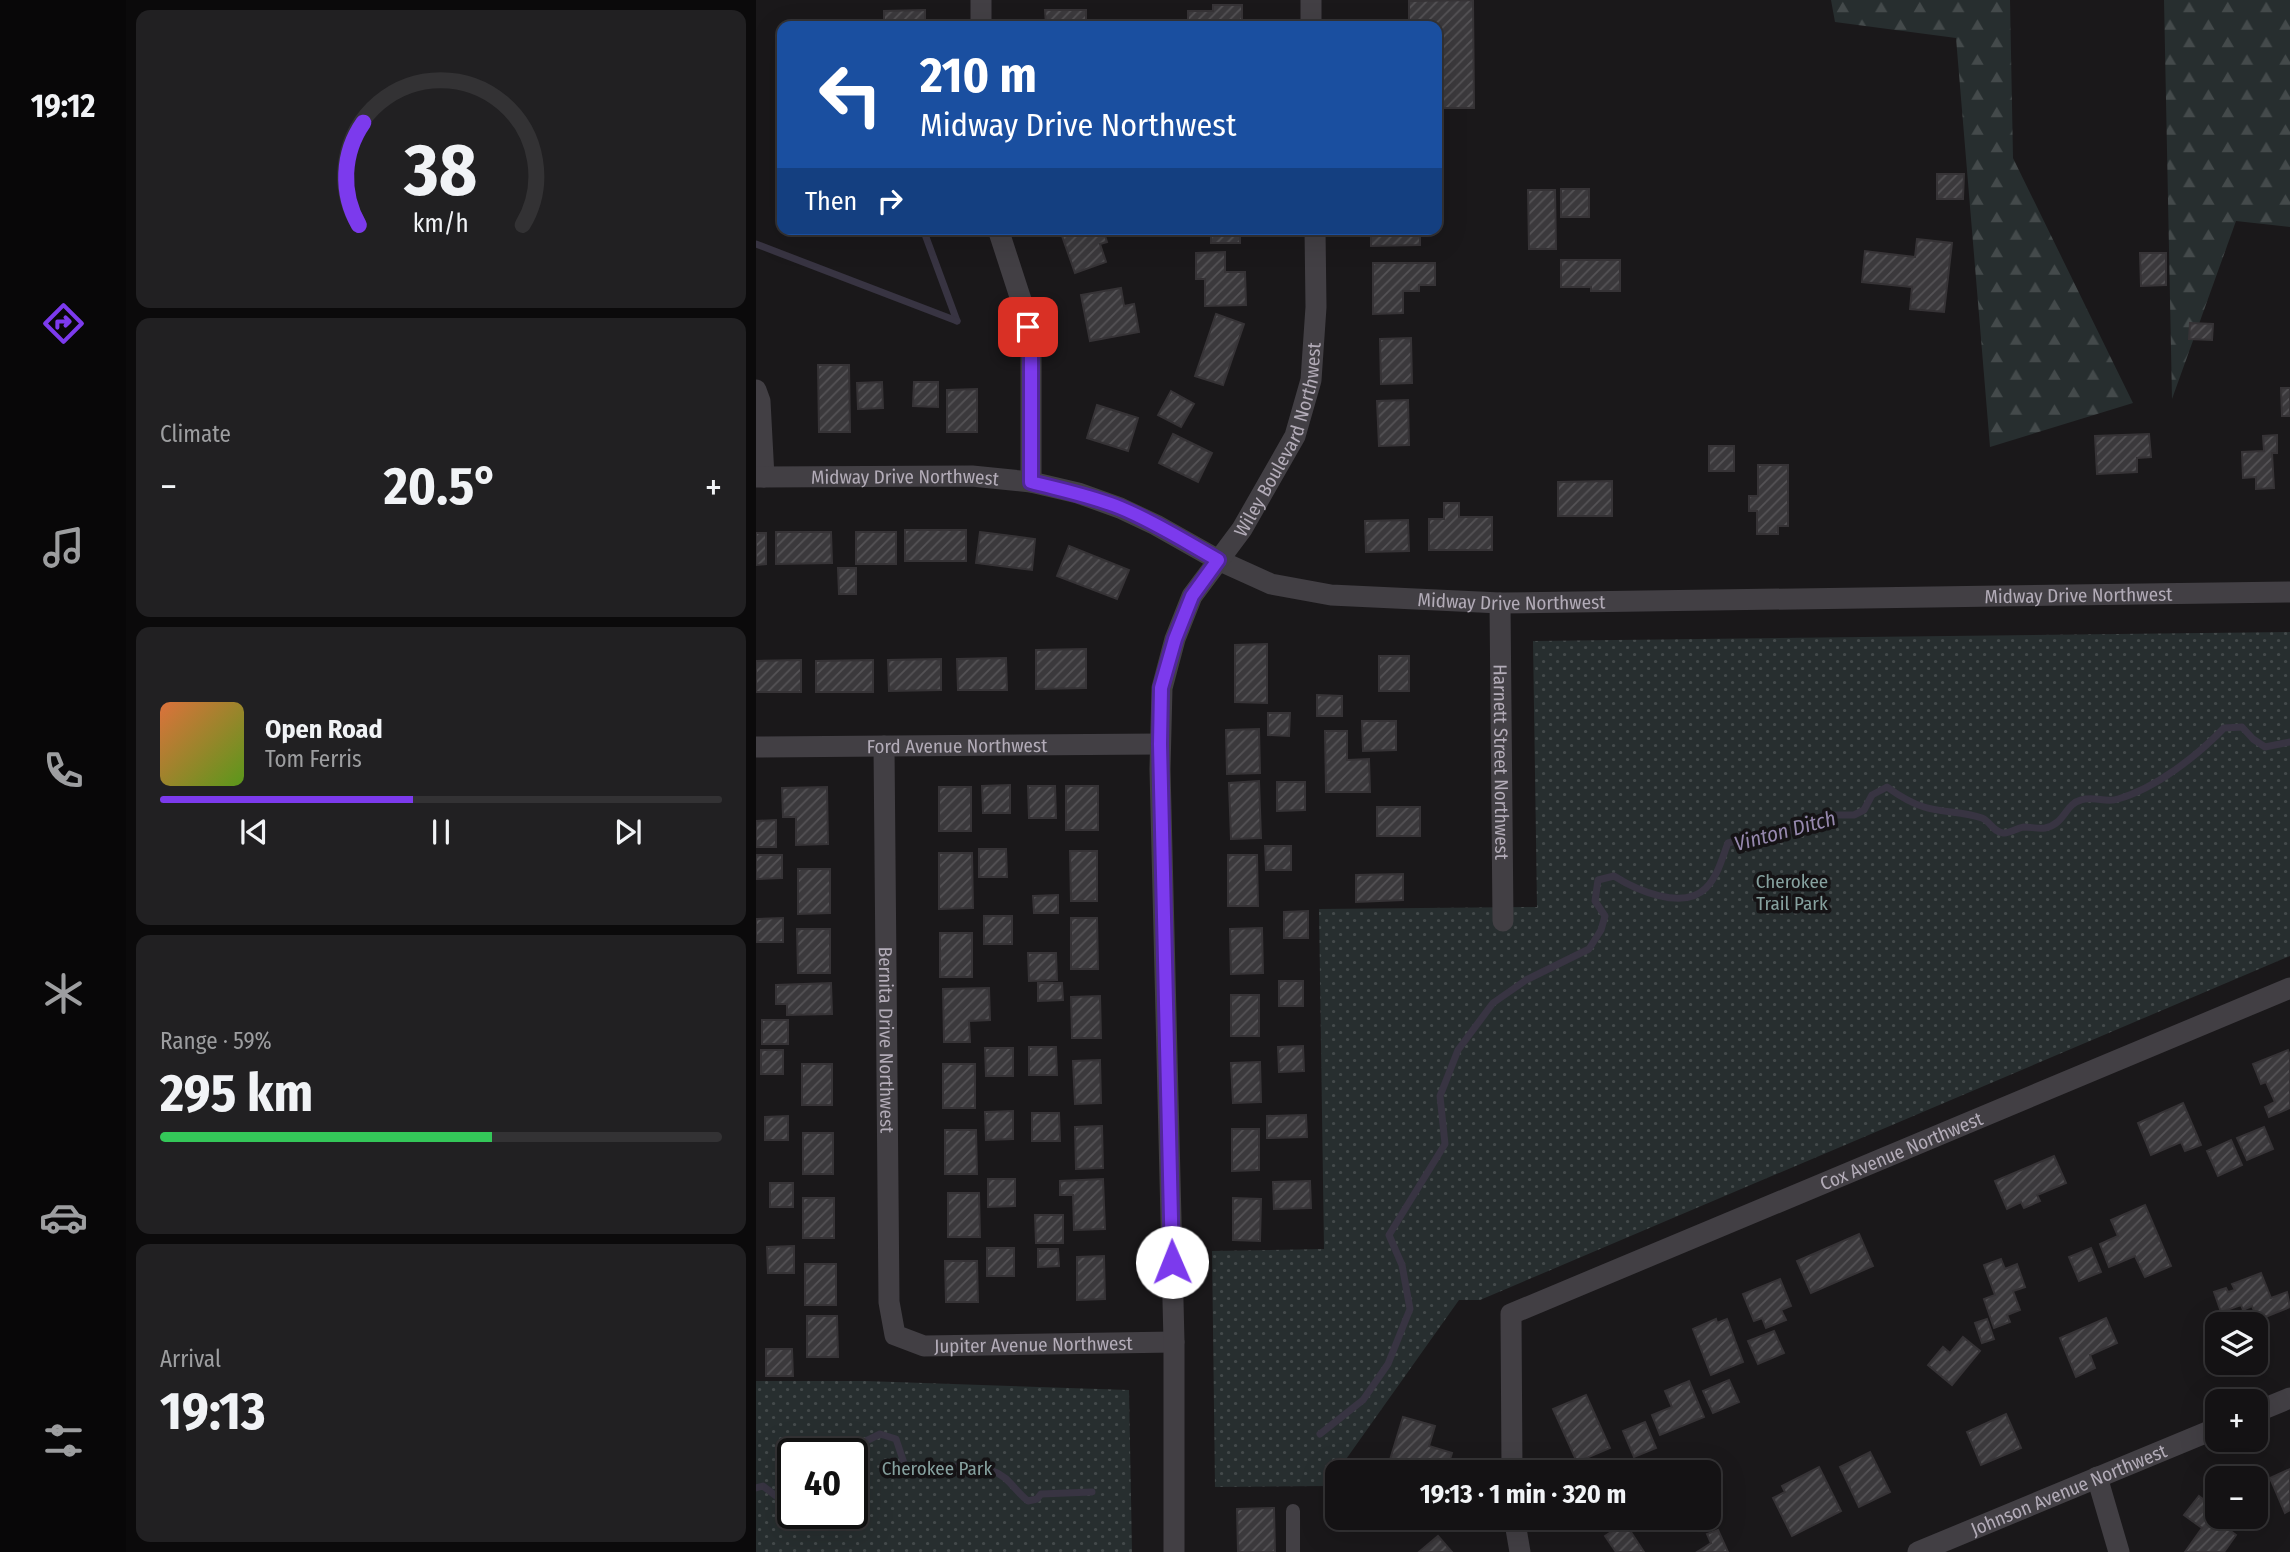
<!DOCTYPE html>
<html lang="en">
<head>
<meta charset="utf-8">
<style>
  body { margin:0; font-family:"Fira Sans Condensed",sans-serif; background:#212022; color:#f1f3f6; height:100vh; display:flex; flex-direction:column; font-size:26px; white-space:nowrap }
  * { box-sizing:border-box; margin:0 }
  p { font-size:23px; color:#9d9ea0 }
  .icon { flex:none; width:38px; height:38px; fill:none; stroke:currentColor; stroke-width:2; stroke-linecap:round; stroke-linejoin:round }
  .map { position:relative; flex:1; overflow:hidden }
  .sheet { display:flex; flex-direction:column; gap:10px; padding:10px; background:#0b0a0b; width:630px }
  .sheet>* { flex:none }
  .top-card { position:absolute; left:21px; top:21px; width:665px; height:214px; border-radius:14px; box-shadow:0 7px 28px #0002,0 0 0 2px #333234; background:#1a4fa0; color:#fff; overflow:hidden }
  .tools { position:absolute; left:1449px; top:1312px; display:grid; gap:14px }
  .tools a { display:grid; place-items:center; width:63px; height:63px; border-radius:14px; background:#141214; box-shadow:0 7px 28px #0002,0 0 0 2px #333234; font-size:35px }
  .speed { position:absolute; left:21px; top:1438px; display:flex; gap:14px; font-size:35px; font-weight:700; text-align:center }
  .speed>* { display:grid; place-content:center; width:91px; height:91px; border-radius:50%; background:#141214; box-shadow:0 7px 28px #0002,0 0 0 2px #333234; line-height:1 }
  .speed .limit { border:4px solid #111; border-radius:10px; background:#fff; color:#111 }
  .pin { position:absolute; display:grid; place-items:center; width:60px; height:60px; color:#fff; margin:-30px; border-radius:14px; box-shadow:0 4px 10px #0006 }
  .me { position:absolute; width:77px; margin:-38px; rotate:359deg; stroke-linejoin:round; filter:drop-shadow(0 0 5px #0008) }
  .turn { display:flex; align-items:center; gap:24px; height:147px; padding:0 28px; font-size:32px }
  .turn .icon { width:91px; height:91px; stroke-width:2.5 }
  .turn b { display:block; font-size:49px; line-height:60px }
  .then { display:flex; align-items:center; height:66px; padding:0 28px; background:#0003; gap:14px; font-size:26px }
  .big { font-size:52px; font-weight:700; line-height:1.1 }
  .sheet .card { flex:1; display:flex; flex-direction:column; justify-content:center; gap:10px; min-width:0; padding:0 24px; border-radius:14px; background:#212022 }
  .sheet .dial { align-items:center; gap:0 }
  .dial svg { height:182px; overflow:visible; fill:none; stroke:#333234; stroke-width:7; stroke-linecap:round; text-anchor:middle }
  .dial text { fill:#f1f3f6; stroke:none }
  .song { display:flex; align-items:center; gap:21px }
  .cover { width:84px; height:84px; border-radius:10px; background:linear-gradient(135deg,hsl(20 70% 55%),hsl(90 70% 35%)) }
  .played { height:7px; border-radius:4px; background:linear-gradient(90deg,#7c3aed 45%,#333234 45%) }
  .keys { display:flex; justify-content:space-around; direction:ltr }
  .heat { display:flex; justify-content:space-between; align-items:center; font-size:38px; direction:ltr }
  .charge { height:10px; border-radius:5px; background:linear-gradient(90deg,#34c759 59%,#333234 0) }
  .trip { position:absolute; left:569px; top:1460px; width:396px; height:70px; border-radius:14px; background:#141214; box-shadow:0 7px 28px #0002,0 0 0 2px #333234; font-weight:700; line-height:70px; text-align:center }
  main { display:flex; flex:1; min-height:0 }
  .tabs { display:flex; flex-direction:column; width:126px; justify-content:space-around; align-items:center; background:#080708; color:#9d9ea0 }
  .tabs .icon { width:49px; height:49px }
  .tabs .current { color:#7c3aed }
  .tabs b { font-size:32px; color:#f1f3f6 }
  .map>svg:first-child { display:block }
</style>
</head>
<body>
<main>
<nav class="tabs">
<b>19:12</b>
<svg class="icon current" aria-label="directions" viewBox="0 0 24 24"><path d="M12 3l9 9-9 9-9-9zM9 14v-3h6M13 9l2 2-2 2"/></svg>
<svg class="icon" aria-label="music" viewBox="0 0 24 24"><path d="M9 18V5l10-2v13"/><circle cx="6" cy="18" r="3"/><circle cx="16" cy="16" r="3"/></svg>
<svg class="icon" aria-label="phone" viewBox="0 0 24 24"><path d="M5 4h4l2 5-3 2q2 4 5 5l2-3 5 2v4C11 20 4 13 5 4z"/></svg>
<svg class="icon" aria-label="climate" viewBox="0 0 24 24"><path d="M12 3v18M4 7l16 10M4 17L20 7"/></svg>
<svg class="icon" aria-label="car" viewBox="0 0 24 24"><path d="M5 17H2v-5l4-1 3-4h7l3 4 3 1v5h-3M9 17h6M6 11h13"/><circle cx="7" cy="17" r="2"/><circle cx="17" cy="17" r="2"/></svg>
<svg class="icon" aria-label="filters" viewBox="0 0 24 24"><path d="M4 7h16M4 17h16"/><circle cx="9" cy="7" r="2"/><circle cx="15" cy="17" r="2"/></svg>
</nav>
<section class="sheet">
<div class="card dial"><svg viewBox="0 0 100 80">
<path d="M14 69A42 42 0 1 1 86 69"/>
<path d="M14 69A42 42 0 0 1 16 24" stroke="#7c3aed"/>
<text x="50" y="56" font-size="32" font-weight="700">38</text>
<text x="50" y="72" font-size="11">km/h</text>
</svg></div>
<div class="card"><p>Climate</p>
<div class="heat"><a>−</a><b class="big">20.5°</b><a>+</a></div>
</div>
<div class="card">
<div class="song"><i class="cover"></i><div><b>Open Road</b><p>Tom Ferris</p></div></div>
<div class="played"></div>
<div class="keys"><svg class="icon" aria-label="previous" viewBox="0 0 24 24"><path d="M18 5L8 12l10 7zM5 5v14"/></svg><svg class="icon" aria-label="pause" viewBox="0 0 24 24"><path d="M8 5v14M16 5v14"/></svg><svg class="icon" aria-label="next" viewBox="0 0 24 24"><path d="M6 5l10 7-10 7zM19 5v14"/></svg></div>
</div>
<div class="card"><p>Range · 59%</p><b class="big">295 km</b><div class="charge"></div></div>
<div class="card"><p>Arrival</p><b class="big">19:13</b></div>
</section>
<div class="map">
<svg width="1534" height="1552" viewBox="0 0 1534 1552">
  <defs>
    <pattern id="grass-dots" width="8" height="8" patternUnits="userSpaceOnUse" patternTransform="scale(1.75)"><rect width="8" height="8" fill="#272e2f"/><path d="M2 2h.1M6 6h.1" fill="none" stroke="#444a4b" stroke-width="1.8" stroke-linecap="round"/></pattern>
    <pattern id="forest-firs" width="22" height="20" patternUnits="userSpaceOnUse" patternTransform="scale(1.75)"><rect width="22" height="20" fill="#272e2f"/><path d="M5 1l3.5 6h-7zM16 11l3.5 6h-7z" fill="#444a4b"/></pattern>
    <pattern id="building-hatch" width="6" height="6" patternUnits="userSpaceOnUse" patternTransform="scale(1.75)"><rect width="6" height="6" fill="#3b393c"/><path d="M-1 1l2-2M0 6l6-6M5 7l2-2" fill="none" stroke="#555356"/></pattern>
  </defs>
  <rect width="100%" height="100%" fill="#1a181a"/>
  <!-- grass -->
  <g fill="url(#grass-dots)" fill-rule="evenodd">
    <path d="M1534 632V956L724 1300H703L571 1486 459 1487 456 1251 568 1249 563 909 781 907 777 641Z"/>
    <path d="M0 1381H110L373 1390 376 1552H0ZM37 1454H96V1514H37Z"/>
  </g>
  <!-- forest -->
  <g fill="url(#forest-firs)">
    <path d="M1075 0H1254L1257 158 1377 403 1234 447 1200 38 1079 22Z"/>
    <path d="M1408 0H1534V227L1480 221 1416 399Z"/>
  </g>
  <g fill="none" stroke-linecap="round" stroke-linejoin="round">
    <!-- stream -->
    <g stroke="#383442" stroke-width="7">
      <path d="M167 229 201 321"/>
      <path d="M0 244 201 321"/>
      <path d="M564 1434 607 1400 632 1364 654 1309 646 1265 633 1235 689 1144 684 1096 702 1050 737 1003 770 980 833 949 845 930 849 916 839 901 842 880 858 876C880 890 927 911 950 888 962 876 966 858 972 843L991 838 1020 836 1072 815H1098L1108 810 1116 795 1131 787C1142 795 1155 803 1168 807 1187 813 1207 811 1226 818 1234 821 1237 832 1247 833 1254 833 1261 828 1268 827 1275 827 1282 829 1289 828 1309 824 1309 804 1325 800 1338 796 1351 803 1362 799 1400 788 1441 756 1468 728L1486 727 1497 739 1509 747 1534 742"/>
      <path d="M93 1454 100 1446 124 1434 140 1439 149 1466 158 1472C187 1469 224 1458 249 1478 257 1485 263 1494 272 1501L281 1499 285 1494 336 1492"/>
      <path d="M0 1488 7 1486 37 1509"/>
    </g>
  </g>
  <!-- building -->
  <g fill="url(#building-hatch)" stroke="#363336" stroke-width="2">
    <path d="M717 0 718 108H681V26H653V1Z"/>
    <path d="M457 5H486V26H432V11H457Z"/>
    <path d="M169 10V26H128V11Z"/>
    <path d="M289 10H330V26H290Z"/>
    <path d="M1181 174H1208L1207 199H1181Z"/>
    <rect x="805" y="189" width="28" height="28"/>
    <path d="M772 190H799L800 249H773Z"/>
    <path d="M316 229H347L351 242 344 244 350 262 319 273 305 233Z"/>
    <rect x="455" y="229" width="29" height="14"/>
    <path d="M615 229H664V245L615 246Z"/>
    <path d="M1161 239 1196 243 1188 312 1154 309 1156 287 1106 282 1109 251 1159 257Z"/>
    <path d="M469 252V272H489L490 305 449 306V279H440V253Z"/>
    <path d="M1384 253H1410V285L1385 286Z"/>
    <path d="M805 260H864V291H835V287H805Z"/>
    <path d="M617 263H679V285H663V291H647V313L617 314Z"/>
    <path d="M365 288 368 306 378 304 383 332 334 341 325 295Z"/>
    <path d="M460 314 488 324 467 385 439 376Z"/>
    <path d="M1434 323 1457 324 1456 340 1433 339Z"/>
    <path d="M655 338 656 383 625 384 624 339Z"/>
    <path d="M62 365H93L94 432H63Z"/>
    <path d="M126 382 127 408 102 409 101 383Z"/>
    <path d="M158 382H182V407L157 406Z"/>
    <path d="M1525 388H1534V416H1526Z"/>
    <path d="M221 389V432H191V390Z"/>
    <path d="M415 391 438 404 425 427 402 415Z"/>
    <path d="M652 400 653 445 623 446 621 401Z"/>
    <path d="M341 405 382 418 372 451 331 438Z"/>
    <path d="M417 434 456 453 442 482 403 463Z"/>
    <path d="M1393 434 1395 457 1381 458V472L1341 474 1339 436Z"/>
    <path d="M1521 435V453H1516L1518 488 1500 489V477L1487 478 1486 452 1508 451 1507 436Z"/>
    <rect x="953" y="446" width="25" height="25"/>
    <path d="M1002 465H1032V526H1022V534H1001V511H993V496H1002Z"/>
    <path d="M856 481V516H802V482Z"/>
    <path d="M688 503H703V517H736V550H673V519H688Z"/>
    <path d="M652 520 653 551 610 552 609 521Z"/>
    <rect x="149" y="530" width="61" height="31"/>
    <path d="M20 532H75L76 563 20 564Z"/>
    <rect x="100" y="532" width="40" height="32"/>
    <path d="M224 532 279 539 276 570 220 563Z"/>
    <path d="M0 533H10V564L0 565Z"/>
    <path d="M313 546 373 570 361 599 301 576Z"/>
    <path d="M82 568H100V594H83Z"/>
    <path d="M511 644V703L479 702V645Z"/>
    <path d="M330 649V688L280 689V650Z"/>
    <rect x="623" y="656" width="30" height="35"/>
    <path d="M250 658 251 690H202L201 659Z"/>
    <path d="M185 659V690L133 691 132 660Z"/>
    <path d="M45 660V692H0V661Z"/>
    <path d="M117 660V692H60V661Z"/>
    <path d="M561 695 586 696V716H561Z"/>
    <path d="M512 713H534L533 736 512 735Z"/>
    <path d="M606 721H640V750L607 751Z"/>
    <path d="M503 729 504 773 471 774 470 730Z"/>
    <path d="M569 731H591V760L613 759 614 792H570Z"/>
    <path d="M503 781 505 838 475 839 473 783Z"/>
    <path d="M521 782H549V810L521 811Z"/>
    <path d="M254 785V813H227L226 786Z"/>
    <path d="M272 786H299L300 818H273Z"/>
    <rect x="310" y="786" width="32" height="44"/>
    <path d="M71 787 72 844 40 845V817H27L26 788Z"/>
    <rect x="183" y="787" width="32" height="44"/>
    <rect x="621" y="807" width="43" height="29"/>
    <path d="M20 820V847H0V821Z"/>
    <path d="M509 846H535V870H510Z"/>
    <path d="M223 849H250L251 877H223Z"/>
    <path d="M314 851H341V901H315Z"/>
    <path d="M183 853H216L217 908 183 909Z"/>
    <path d="M0 855H26V878L0 879Z"/>
    <path d="M472 855H501L502 906H472Z"/>
    <path d="M42 869H74V913L42 914Z"/>
    <path d="M647 874V900L600 902V875Z"/>
    <path d="M302 895V913H278L277 896Z"/>
    <path d="M552 911V938H528V912Z"/>
    <rect x="228" y="916" width="28" height="28"/>
    <path d="M27 918V942H0V919Z"/>
    <path d="M315 918H341L342 969H315Z"/>
    <path d="M506 928 507 973 475 974 474 929Z"/>
    <path d="M41 929H74V973H42Z"/>
    <rect x="184" y="933" width="32" height="44"/>
    <path d="M272 953H300L301 980 273 981Z"/>
    <rect x="523" y="981" width="24" height="25"/>
    <path d="M75 983 76 1014 31 1015V1004H20V985Z"/>
    <path d="M282 983H306L307 1000 282 1001Z"/>
    <path d="M233 988 234 1020 213 1021 214 1042H188L187 989Z"/>
    <rect x="475" y="995" width="28" height="41"/>
    <path d="M344 996 345 1038H316L315 997Z"/>
    <rect x="6" y="1020" width="26" height="24"/>
    <path d="M547 1046 548 1071 523 1072 522 1047Z"/>
    <path d="M273 1047H300L301 1075H273Z"/>
    <path d="M229 1048H257V1076H230Z"/>
    <rect x="5" y="1050" width="22" height="24"/>
    <path d="M1532 1050 1534 1056V1108L1513 1117 1509 1107 1519 1102 1510 1082 1505 1084 1497 1064Z"/>
    <path d="M344 1060 345 1103 319 1104 317 1061Z"/>
    <path d="M504 1062 505 1102 477 1103 475 1063Z"/>
    <rect x="46" y="1064" width="30" height="41"/>
    <rect x="187" y="1064" width="32" height="44"/>
    <path d="M1427 1103 1445 1145 1429 1151 1425 1142 1395 1155 1382 1123Z"/>
    <path d="M257 1111V1139L230 1140 229 1112Z"/>
    <path d="M276 1113H303L304 1141H276Z"/>
    <path d="M550 1115 551 1137 511 1138V1116Z"/>
    <path d="M32 1116V1140H9V1117Z"/>
    <path d="M346 1126 347 1168 320 1169 319 1127Z"/>
    <path d="M1508 1127 1517 1149 1491 1160 1481 1138Z"/>
    <path d="M476 1129H503V1170L476 1171Z"/>
    <path d="M189 1130H220L221 1174H189Z"/>
    <rect x="47" y="1133" width="30" height="41"/>
    <path d="M1475 1140 1486 1165 1462 1176 1451 1151Z"/>
    <path d="M1298 1156 1310 1183 1281 1195 1284 1201 1268 1208 1265 1202 1251 1209 1239 1181Z"/>
    <path d="M232 1179H259V1206L232 1207Z"/>
    <path d="M347 1179 349 1229 318 1230 317 1195H304V1181Z"/>
    <path d="M554 1181 555 1208 518 1209 517 1182Z"/>
    <rect x="14" y="1183" width="23" height="24"/>
    <path d="M192 1193H223L224 1237H192Z"/>
    <rect x="47" y="1198" width="31" height="40"/>
    <path d="M477 1198 505 1199 504 1241 477 1240Z"/>
    <path d="M1389 1205 1415 1266 1389 1277 1379 1256 1353 1267 1344 1244 1362 1236 1355 1220Z"/>
    <path d="M279 1215H307V1243H280Z"/>
    <path d="M1103 1234 1117 1266 1055 1293 1041 1261Z"/>
    <path d="M38 1246V1273H12L11 1247Z"/>
    <rect x="231" y="1248" width="27" height="28"/>
    <path d="M1335 1248 1345 1272 1323 1281 1313 1257Z"/>
    <path d="M282 1249H302L303 1266 282 1267Z"/>
    <path d="M348 1256 349 1299 321 1300V1257Z"/>
    <path d="M1245 1259 1249 1269 1261 1264 1269 1287 1257 1291 1264 1310 1251 1315 1254 1322 1238 1328 1228 1299 1239 1295 1228 1265Z"/>
    <path d="M189 1261H221L222 1302H190Z"/>
    <rect x="49" y="1264" width="31" height="41"/>
    <path d="M1505 1273 1515 1298 1531 1292 1534 1307 1502 1320 1496 1306 1487 1310 1485 1305 1465 1312 1458 1292 1470 1288 1472 1292 1479 1290 1476 1284Z"/>
    <path d="M1024 1279 1035 1306 1025 1310 1030 1320 1010 1328 1006 1318 998 1321 987 1294Z"/>
    <path d="M51 1316H81L82 1357H51Z"/>
    <path d="M1350 1318 1361 1343 1334 1355 1339 1368 1320 1377 1304 1338Z"/>
    <path d="M960 1319 961 1323 971 1319 987 1362 955 1375 937 1329Z"/>
    <path d="M1231 1319 1238 1339 1226 1343 1219 1323Z"/>
    <path d="M1018 1331 1028 1353 1002 1364 992 1341Z"/>
    <path d="M1207 1337 1224 1351 1196 1385 1172 1365 1187 1347 1194 1353Z"/>
    <path d="M10 1349H36L37 1376H10Z"/>
    <path d="M973 1380 983 1402 957 1413 947 1391Z"/>
    <path d="M933 1381 948 1417 904 1435 896 1415 916 1407 909 1391Z"/>
    <path d="M830 1395 854 1448 821 1462 797 1409Z"/>
    <path d="M1250 1414 1265 1448 1225 1465 1211 1432Z"/>
    <path d="M647 1417 679 1426 673 1446 696 1453 690 1472H664L633 1463Z"/>
    <path d="M889 1422 900 1448 878 1457 867 1431Z"/>
    <path d="M1114 1452 1134 1492 1103 1507 1084 1467Z"/>
    <path d="M1063 1467 1085 1511 1036 1536 1017 1498 1029 1492 1026 1486Z"/>
    <path d="M1534 1469V1510L1529 1513 1514 1478Z"/>
    <path d="M1443 1496 1461 1510 1458 1519 1480 1535 1468 1552H1429L1446 1528 1428 1515Z"/>
    <path d="M518 1508 519 1552H482L481 1509Z"/>
    <path d="M869 1523 888 1552H860L849 1536Z"/>
    <path d="M962 1530 972 1552H941L955 1543 951 1534Z"/>
    <path d="M682 1536 696 1552H663Z"/>
  </g>
  <g fill="none" stroke-linecap="round" stroke-linejoin="round">
    <!-- service -->
    <path stroke="#423f44" stroke-width="14" d="M537 1511V1552"/>
    <!-- minor -->
    <g stroke="#423f44" stroke-width="21">
      <path d="M225 0V26"/>
      <path d="M242 229 268 309 275 346V482"/>
      <path d="M0 390 4 401 8 477"/>
      <path id="s1" d="M0 477 216 476 275 482 322 493 364 508 400 525 462 560 515 584 575 595 744 603 1534 592"/>
      <path id="s2" d="M744 603 747 921"/>
      <path id="s3" d="M128 746 133 1302 139 1335 168 1346 418 1342"/>
      <path id="s4" d="M0 747 404 744"/>
      <path id="s5" d="M756 1472 755 1314 1534 988"/>
      <path d="M1341 1477 1363 1552"/>
      <path d="M758 1517 764 1552"/>
    </g>
    <!-- tertiary -->
    <g stroke="#423f44" stroke-width="21">
      <path d="M555 0V26"/>
      <path d="M1500 1412 1534 1398"/>
      <path id="s6" d="M418 1552V1342L404 769 406 688 419 639 436 596 486 529 539 436 555 380 560 307 559 229"/>
      <path id="s7" d="M1162 1552 1461 1428"/>
    </g>
  </g>
  <g fill="none" stroke-linecap="round" stroke-linejoin="round">
    <!-- route casing -->
    <g stroke="#51269a" stroke-width="18">
      <path id="route" d="M272 327 275 346V482C305 490 336 496 365 508 399 522 430 542 462 560L436 596 419 639 405 688 404 744 416 1262"/>
    </g>
    <!-- route -->
    <use href="#route" stroke="#7c3aed" stroke-width="12"/>
  </g>
  <g text-anchor="middle" stroke-width="7" stroke-linejoin="round" paint-order="stroke">
    <!-- street labels -->
    <g font-size="19" fill="#b3acb8" stroke="#151315">
      <text dy="7" stroke="none"><textPath href="#s6" startOffset="1143">Wiley Boulevard Northwest</textPath></text>
      <text dy="7" stroke="none"><textPath href="#s1" startOffset="149">Midway Drive Northwest</textPath></text>
      <text dy="7" stroke="none"><textPath href="#s1" startOffset="1346">Midway Drive Northwest</textPath></text>
      <text dy="7" stroke="none"><textPath href="#s1" startOffset="779">Midway Drive Northwest</textPath></text>
      <text dy="7" stroke="none"><textPath href="#s4" startOffset="201">Ford Avenue Northwest</textPath></text>
      <text dy="7" stroke="none"><textPath href="#s2" startOffset="159">Harnett Street Northwest</textPath></text>
      <text dy="7" stroke="none"><textPath href="#s3" startOffset="294">Bernita Drive Northwest</textPath></text>
      <text dy="7" stroke="none"><textPath href="#s5" startOffset="581">Cox Avenue Northwest</textPath></text>
      <text dy="7" stroke="none"><textPath href="#s3" startOffset="730">Jupiter Avenue Northwest</textPath></text>
      <text dy="7" stroke="none"><textPath href="#s7" startOffset="163">Johnson Avenue Northwest</textPath></text>
    </g>
    <!-- park labels -->
    <g font-size="19" fill="#86a19f" stroke="#151315">
      <text x="1036" y="888">Cherokee<tspan x="1036" dy="22">Trail Park</tspan></text>
      <text x="181" y="1475">Cherokee Park</text>
    </g>
    <!-- water labels -->
    <g font-size="21" font-style="italic" fill="#9688ae" stroke="#151315">
      <text transform="translate(1029 831) rotate(-15)" y="7">Vinton Ditch</text>
    </g>
  </g>
</svg>
<div class="tools">
<a><svg class="icon" aria-label="layers" viewBox="0 0 24 24"><path d="M12 4l9 5-9 5-9-5zM3 14l9 5 9-5"/></svg></a>
<a>+</a>
<a>−</a>
</div>
<div class="speed"><div class="limit">40</div></div>
<div class="pin" style="left:272px;top:327px;background:#d93025"><svg class="icon" aria-label="arrive" viewBox="0 0 24 24"><path d="M6 21V4h12l-3 4 3 4H6"/></svg></div>
<svg class="me" style="left:416px;top:1262px" viewBox="-20 -20 40 40"><circle r="19" fill="#fff"/><path d="M0-13L10 11 0 6-10 11z" fill="#7c3aed"/></svg>
<div class="trip">19:13 · 1 min · 320 m</div>
<div class="top-card">
<div class="turn"><svg class="icon" aria-label="left" viewBox="0 0 24 24"><path d="M17 20v-9H6M10 6l-5 5 5 5"/></svg><div><b>210 m</b>Midway Drive Northwest</div></div>
<div class="then">Then<svg class="icon" aria-label="right" viewBox="0 0 24 24"><path d="M7 20v-9h11M14 6l5 5-5 5"/></svg></div>
</div>
</div>
</main>
</body>
</html>
